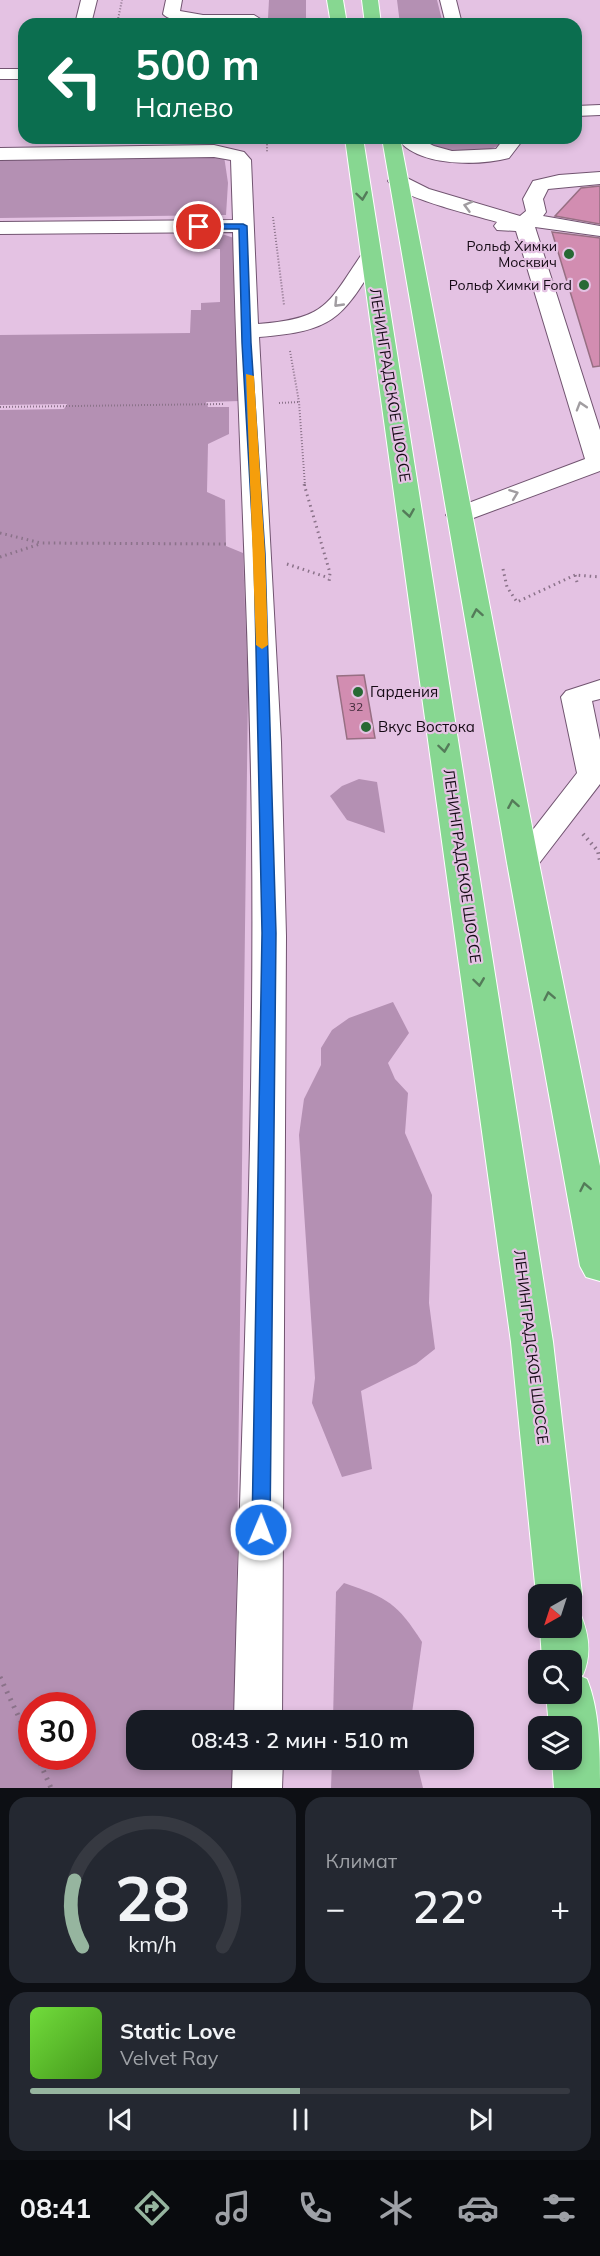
<!DOCTYPE html>
<html lang="ru">
<head>
<meta charset="utf-8">
<style>
  body { margin:0; font-family:Mulish,sans-serif; background:#242831; color:#f1f3f6; height:100vh; display:flex; flex-direction:column; font-size:22px; white-space:nowrap }
  * { box-sizing:border-box; margin:0 }
  p { font-size:20px; color:#9ea1a6 }
  .icon { flex:none; width:33px; height:33px; fill:none; stroke:currentColor; stroke-width:2; stroke-linecap:round; stroke-linejoin:round }
  .map { position:relative; height:1788px; overflow:hidden }
  .drawer { display:flex; flex-direction:column; gap:9px; padding:9px; background:#0d0f14; flex:1 }
  .drawer>* { flex:none }
  .banner { position:absolute; left:18px; top:18px; width:564px; height:126px; border-radius:18px; box-shadow:0 3px 9px #0003; background:#0b6e4f; color:#fff; overflow:hidden }
  .needle { width:39px; rotate:219deg }
  .controls { position:absolute; left:528px; top:1584px; display:grid; gap:12px }
  .controls a { display:grid; place-items:center; width:54px; height:54px; border-radius:12px; background:#171b24; box-shadow:0 3px 9px #0003; font-size:30px }
  .speed { position:absolute; left:18px; top:1692px; display:flex; gap:12px; font-size:30px; font-weight:700; text-align:center }
  .speed>* { display:grid; place-content:center; width:78px; height:78px; border-radius:50%; background:#171b24; box-shadow:0 3px 9px #0003; line-height:1 }
  .speed .limit { border:9px solid #d22; background:#fff; color:#111 }
  .pin { position:absolute; display:grid; place-items:center; width:51px; height:51px; color:#fff; margin:-26px; border:3px solid #fff; border-radius:50%; box-shadow:0 2px 6px #0007 }
  .me { position:absolute; width:66px; margin:-33px; rotate:1deg; stroke-linejoin:round; filter:drop-shadow(0 0 4px #0008) }
  .turn { display:flex; align-items:center; gap:21px; height:126px; padding:0 18px; font-size:27px }
  .turn .icon { width:78px; height:78px; stroke-width:2.5 }
  .turn b { display:block; font-size:42px; line-height:51px }
  .big { font-size:45px; font-weight:600; line-height:1.1 }
  .drawer .card { flex:1; display:flex; flex-direction:column; justify-content:center; gap:9px; min-width:0; padding:0 21px; border-radius:18px; background:#242831 }
  .drawer .dial { align-items:center; gap:0 }
  .dial svg { height:156px; overflow:visible; fill:none; stroke:#363941; stroke-width:7; stroke-linecap:round; text-anchor:middle }
  .dial text { fill:#f1f3f6; stroke:none }
  .song { display:flex; align-items:center; gap:18px }
  .cover { width:72px; height:72px; border-radius:9px; background:linear-gradient(135deg,hsl(100 70% 55%),hsl(100 70% 35%)) }
  .played { height:6px; border-radius:3px; background:linear-gradient(90deg,#96b59f 50%,#363941 50%) }
  .keys { display:flex; justify-content:space-around; direction:ltr }
  .heat { display:flex; justify-content:space-between; align-items:center; font-size:33px; direction:ltr }
  .drawer .tiles { flex:1; display:grid; gap:9px; grid-template-columns:1fr 1fr }
  .card:last-child { grid-column:span 2 }
  .trip { position:absolute; left:126px; top:1710px; width:348px; height:60px; border-radius:18px; background:#171b24; box-shadow:0 3px 9px #0003; font-weight:600; line-height:60px; text-align:center }
  .menu { display:flex; height:96px; justify-content:space-around; align-items:center; background:#090b0e; color:#9ea1a6 }
  .menu .icon { width:42px; height:42px }
  .menu .on { color:#96b59f }
  .menu b { font-size:27px; color:#f1f3f6 }
  .map>svg:first-child { display:block }
</style>
</head>
<body>
<div class="map">
<svg width="600" height="1788" viewBox="0 0 600 1788">
  <rect width="100%" height="100%" fill="#e4c2e3"/>
  <!-- green -->
  <g fill="#b490b3" fill-rule="evenodd">
    <path d="M269 0H306V24C292 24 281 24 268 18Z"/>
    <path d="M397 0H437L443 24H400Z"/>
    <path d="M427 138H502V142C492 157 434 154 427 138Z"/>
    <path d="M0 156H224L228 183 226 215 0 218Z"/>
    <path d="M194 234H222L234 238 240 401 206 402 208 407H229V434L208 444 207 492 225 500 226 546 243 553 248 691 235 1720H136V1760H234V1788H0V410L64 409 67 404 0 405V335L190 333 191 310H201V303L220 302V249H202V241H193ZM32 1706H82V1756H32Z"/>
    <path d="M359 779 377 782 385 833 347 820 330 796 342 786Z"/>
    <path d="M393 1002 409 1033 388 1063 395 1079 408 1093 405 1133 432 1195 429 1303 435 1349 416 1364 361 1391 372 1469 342 1477 312 1403 315 1378 299 1135 304 1099 321 1065V1048L332 1030 349 1018Z"/>
    <path d="M344 1583C388 1598 397 1603 422 1642L411 1720H333L336 1592Z"/>
    <path d="M332 1760H416L423 1788H331Z"/>
  </g>
  <!-- building -->
  <g fill="#d28db1" stroke="#976f83" stroke-width="1.5">
    <path d="M600 186V224L555 216 581 188Z"/>
    <path d="M552 232 600 238V366L593 367Z"/>
    <path d="M364 675 375 738 347 739 337 676Z"/>
  </g>
  <g fill="none" stroke-linecap="round" stroke-linejoin="round">
    <!-- minor casing -->
    <g stroke="#715470" stroke-width="2">
      <g id="minor">
        <path d="M81 0H97L91 24H75Z"/>
        <path d="M166 0H182L180 11 203 15H254L262 20 258 24C239 24 174 27 163 14Z"/>
        <path d="M440 0H456L462 24H446Z"/>
        <rect x="0" y="69" width="24" height="10"/>
        <path d="M600 105V115L576 116V106Z"/>
        <path d="M397 138H418L434 146 452 151 496 149 503 140V138H521L522 141 509 158C478 166 417 167 397 138Z"/>
        <path d="M214 145 244 152 251 160 258 324C328 319 328 303 364 251L371 249 378 251 381 255C342 317 337 331 259 337L281 742 286 936 282 1720H234C241 1426 255 1132 252 838 250 636 238 434 233 232L0 234V222L233 220 231 160 214 157 0 160V148Z"/>
        <path d="M600 172V184L548 189 543 199 546 212 543 216 600 226V236L535 227 600 430V471L468 520 459 523 450 520 446 515 450 510 585 459 516 231 497 230 494 226 497 222C474 215 400 198 388 181L391 177H405L429 189 520 216 526 211 523 199 533 181 559 175Z"/>
        <path d="M600 680V699L592 701 600 740V784L534 870 523 873 512 870 507 863 577 773 561 697 566 691Z"/>
        <path d="M233 1760H283L282 1788H232Z"/>
      </g>
    </g>
    <!-- highway casing -->
    <g stroke="#fff" stroke-width="2">
      <g id="highway">
        <path d="M327 0H343L347 24H331Z"/>
        <path d="M362 0H378L381 24H365Z"/>
        <path d="M345 138H363L553 1342 582 1594 575 1608 572 1610V1594H538V1600L536 1594 511 1342Z"/>
        <path d="M382 138H400L539 863 600 1166V1281L586 1277 580 1266 507 863Z"/>
        <path d="M572 1610 580 1613C589 1634 592 1654 583 1675L580 1676 587 1679C600 1711 600 1752 600 1788H554L552 1760H572V1726H549L546 1694H572V1660H542L540 1628H572Z"/>
      </g>
    </g>
    <!-- path-far3 -->
    <g stroke="#8a7289" stroke-width="2" stroke-dasharray="1 2" stroke-linecap="butt">
      <path d="M117 24 122 0"/>
      <path d="M262 138 267 141V153"/>
      <path d="M273 217 284 305"/>
      <path d="M290 351 299 402 305 486"/>
      <path d="M279 403 299 402"/>
      <path d="M0 407 223 404"/>
    </g>
    <!-- path-far2 -->
    <g stroke="#8a7289" stroke-width="3" stroke-dasharray="1.5 4" stroke-linecap="butt">
      <path d="M304 484 330 573 329 582"/>
      <path d="M0 533 41 543 229 544"/>
      <path d="M0 557 40 544"/>
      <path d="M287 564 329 578"/>
      <path d="M503 569 507 587 517 602 575 575"/>
      <path d="M577 582 575 575 600 577"/>
    </g>
    <!-- path-far1 -->
    <path stroke="#8a7289" stroke-width="4" stroke-dasharray="1.5 4.5" stroke-linecap="butt" d="M583 834 598 851 600 861"/>
    <!-- path -->
    <g stroke="#8a7289" stroke-width="5" stroke-dasharray="2 6" stroke-linecap="butt">
      <path d="M0 1677 32 1745"/>
      <path d="M37 1756 51 1788"/>
    </g>
    <!-- minor -->
    <use href="#minor" fill="#fff" fill-rule="evenodd"/>
    <!-- highway -->
    <use href="#highway" fill="#87d791" fill-rule="evenodd"/>
  </g>
  <!-- one-way arrows -->
  <defs><path id="oneway-chevron" d="M-2-3.5L2.5 0L-2 3.5" fill="none" stroke-width="1.6" stroke-linecap="round" stroke-linejoin="round" transform="scale(1.5)"/></defs>
  <g stroke="#547b59">
    <use href="#oneway-chevron" transform="translate(362 196) rotate(82)"/>
    <use href="#oneway-chevron" transform="translate(409 513) rotate(81)"/>
    <use href="#oneway-chevron" transform="translate(477 613) rotate(-100)"/>
    <use href="#oneway-chevron" transform="translate(444 748) rotate(82)"/>
    <use href="#oneway-chevron" transform="translate(513 804) rotate(-100)"/>
    <use href="#oneway-chevron" transform="translate(479 982) rotate(82)"/>
    <use href="#oneway-chevron" transform="translate(549 996) rotate(-101)"/>
    <use href="#oneway-chevron" transform="translate(585 1187) rotate(-101)"/>
  </g>
  <g stroke="#a19da1">
    <use href="#oneway-chevron" transform="translate(468 206) rotate(-165)"/>
    <use href="#oneway-chevron" transform="translate(338 303) rotate(134)"/>
    <use href="#oneway-chevron" transform="translate(581 406) rotate(-107)"/>
    <use href="#oneway-chevron" transform="translate(514 494) rotate(-21)"/>
  </g>
  <!-- route -->
  <path fill="#1a73e8" stroke="#114b97" stroke-width="1.5" d="M243 224 247 226 251 343 265 554 276 933 270 1530 268 1535 261 1538 254 1535 252 1530 262 933 254 554 242 343 239 229H199L195 227 199 224Z"/>
  <!-- slow -->
  <path fill="#f59e0b" d="M246 374 254 376 265 554 268 645 262 649 256 645Z"/>
  <!-- markers -->
  <g fill="#276934" stroke="#e4c2e3" stroke-width="2">
    <circle cx="569" cy="254" r="6"/>
    <circle cx="584" cy="285" r="6"/>
    <circle cx="358" cy="692" r="6"/>
    <circle cx="366" cy="727" r="6"/>
  </g>
  <g text-anchor="middle" stroke-width="4.5" stroke-linejoin="round" paint-order="stroke">
    <!-- number labels -->
    <g font-size="12" fill="#442b3c">
      <text x="356" y="711">32</text>
    </g>
    <!-- far-poi labels -->
    <g font-size="14" fill="#150a15" stroke="#e4c2e3" text-anchor="end">
      <text x="557" y="251">Рольф Химки<tspan x="557" dy="16">Москвич</tspan></text>
      <text x="572" y="290">Рольф Химки Ford</text>
    </g>
    <!-- street labels -->
    <g font-size="15" fill="#150a15" stroke="#e4c2e3">
      <text transform="translate(390 385) rotate(81)" y="5">ЛЕНИНГРАДСКОЕ ШОССЕ</text>
      <text transform="translate(462 866) rotate(82)" y="5">ЛЕНИНГРАДСКОЕ ШОССЕ</text>
      <text transform="translate(531 1347) rotate(83)" y="5">ЛЕНИНГРАДСКОЕ ШОССЕ</text>
    </g>
    <!-- poi labels -->
    <g font-size="15" fill="#150a15" stroke="#e4c2e3" text-anchor="start">
      <text x="370" y="697">Гардения</text>
      <text x="378" y="732">Вкус Востока</text>
    </g>
  </g>
</svg>
<div class="controls">
<a><svg class="needle" viewBox="-14 -14 28 28"><path d="M0-13l5 13h-10z" fill="#e53935"/><path d="M0 13l5-13h-10z" fill="#9ea1a6"/></svg></a>
<a><svg class="icon" aria-label="search" viewBox="0 0 24 24"><circle cx="10" cy="10" r="6"/><path d="M15 15l6 6"/></svg></a>
<a><svg class="icon" aria-label="layers" viewBox="0 0 24 24"><path d="M12 4l9 5-9 5-9-5zM3 14l9 5 9-5"/></svg></a>
</div>
<div class="speed"><div class="limit">30</div></div>
<div class="pin" style="left:199px;top:227px;background:#d93025"><svg class="icon" aria-label="arrive" viewBox="0 0 24 24"><path d="M6 21V4h12l-3 4 3 4H6"/></svg></div>
<svg class="me" style="left:261px;top:1530px" viewBox="-20 -20 40 40"><circle r="17" fill="#1a73e8" stroke="#fff" stroke-width="3"/><path d="M0-11L8 9 0 5-8 9z" fill="#fff"/></svg>
<div class="trip">08:43 · 2 мин · 510 m</div>
<div class="banner">
<div class="turn"><svg class="icon" aria-label="left" viewBox="0 0 24 24"><path d="M17 20v-9H6M10 6l-5 5 5 5"/></svg><div><b>500 m</b>Налево</div></div>
</div>
</div>
<section class="drawer">
<div class="tiles">
<div class="card dial"><svg viewBox="0 0 100 80">
<path d="M14 69A42 42 0 1 1 86 69"/>
<path d="M14 69A42 42 0 0 1 10 35" stroke="#96b59f"/>
<text x="50" y="56" font-size="32" font-weight="700">28</text>
<text x="50" y="72" font-size="11">km/h</text>
</svg></div>
<div class="card"><p>Климат</p>
<div class="heat"><a>−</a><b class="big">22°</b><a>+</a></div>
</div>
<div class="card">
<div class="song"><i class="cover"></i><div><b>Static Love</b><p>Velvet Ray</p></div></div>
<div class="played"></div>
<div class="keys"><svg class="icon" aria-label="previous" viewBox="0 0 24 24"><path d="M18 5L8 12l10 7zM5 5v14"/></svg><svg class="icon" aria-label="pause" viewBox="0 0 24 24"><path d="M8 5v14M16 5v14"/></svg><svg class="icon" aria-label="next" viewBox="0 0 24 24"><path d="M6 5l10 7-10 7zM19 5v14"/></svg></div>
</div>
</div>
</section>
<nav class="menu">
<b>08:41</b>
<svg class="icon on" aria-label="directions" viewBox="0 0 24 24"><path d="M12 3l9 9-9 9-9-9zM9 14v-3h6M13 9l2 2-2 2"/></svg>
<svg class="icon" aria-label="music" viewBox="0 0 24 24"><path d="M9 18V5l10-2v13"/><circle cx="6" cy="18" r="3"/><circle cx="16" cy="16" r="3"/></svg>
<svg class="icon" aria-label="phone" viewBox="0 0 24 24"><path d="M5 4h4l2 5-3 2q2 4 5 5l2-3 5 2v4C11 20 4 13 5 4z"/></svg>
<svg class="icon" aria-label="climate" viewBox="0 0 24 24"><path d="M12 3v18M4 7l16 10M4 17L20 7"/></svg>
<svg class="icon" aria-label="car" viewBox="0 0 24 24"><path d="M5 17H2v-5l4-1 3-4h7l3 4 3 1v5h-3M9 17h6M6 11h13"/><circle cx="7" cy="17" r="2"/><circle cx="17" cy="17" r="2"/></svg>
<svg class="icon" aria-label="filters" viewBox="0 0 24 24"><path d="M4 7h16M4 17h16"/><circle cx="9" cy="7" r="2"/><circle cx="15" cy="17" r="2"/></svg>
</nav>
</body>
</html>
